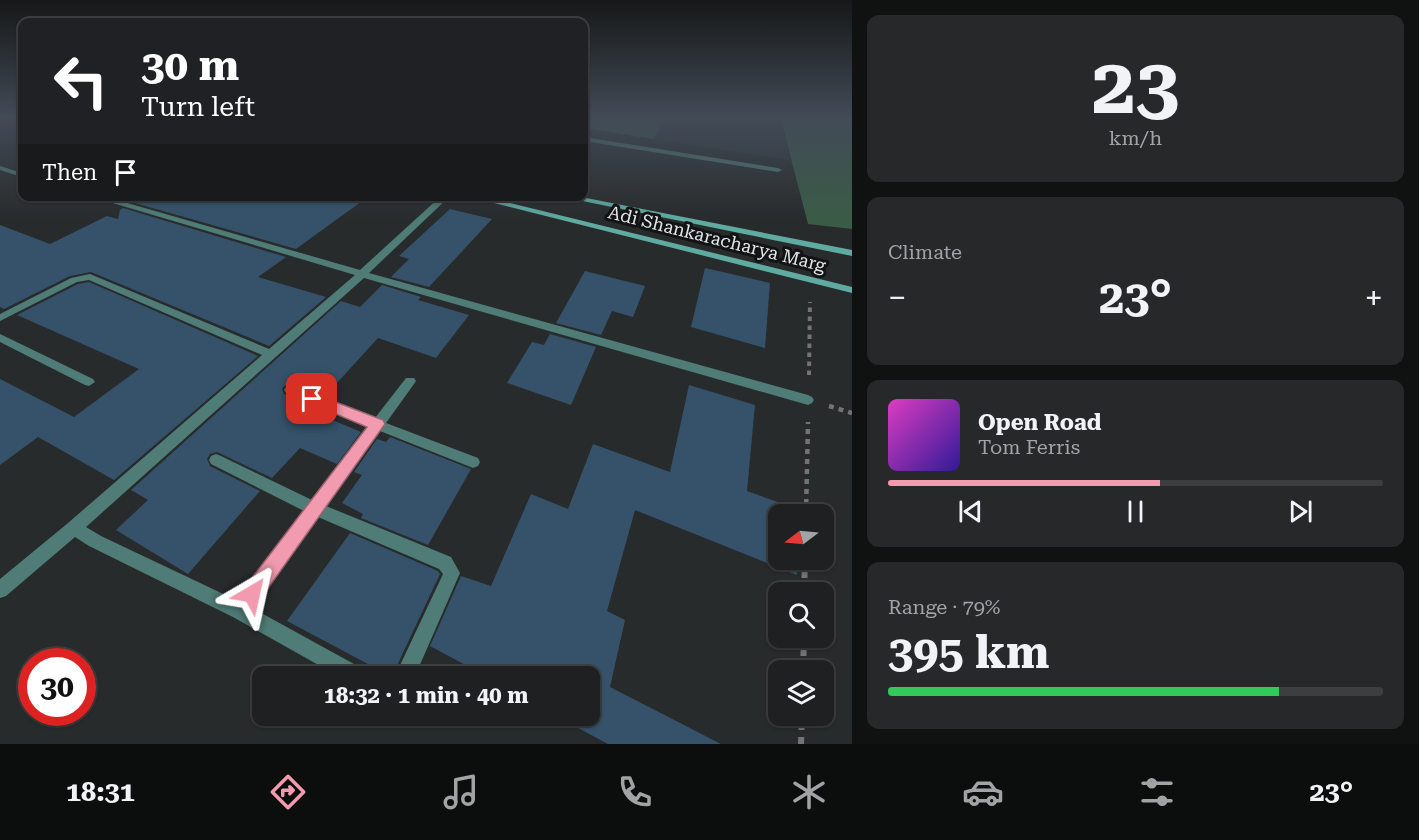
<!DOCTYPE html>
<html lang="en">
<head>
<meta charset="utf-8">
<style>
  body { margin:0; font-family:"Roboto Serif",serif; background:#26282a; color:#f1f3f6; height:100vh; display:flex; flex-direction:column; font-size:22px; white-space:nowrap }
  * { box-sizing:border-box; margin:0 }
  p { font-size:20px; color:#a1a3a5 }
  .icon { flex:none; width:33px; height:33px; fill:none; stroke:currentColor; stroke-width:2; stroke-linecap:round; stroke-linejoin:round }
  .map { position:relative; flex:1; overflow:hidden }
  .side { display:flex; flex-direction:column; gap:15px; padding:15px; background:#101212; width:567px }
  .side>* { flex:none }
  .hud { position:absolute; left:18px; top:18px; width:570px; height:183px; border-radius:12px; box-shadow:0 2px 4px #0004,0 0 0 2px #3c3e3f; background:#202124; color:#fff; overflow:hidden }
  .needle { width:39px; rotate:254deg }
  .controls { position:absolute; left:768px; top:504px; display:grid; gap:12px }
  .controls a { display:grid; place-items:center; width:66px; height:66px; border-radius:12px; background:#1e2021; box-shadow:0 2px 4px #0004,0 0 0 2px #3c3e3f; font-size:30px }
  .speed { position:absolute; left:18px; top:648px; display:flex; gap:12px; font-size:30px; font-weight:700; text-align:center }
  .speed>* { display:grid; place-content:center; width:78px; height:78px; border-radius:50%; background:#1e2021; box-shadow:0 2px 4px #0004,0 0 0 2px #3c3e3f; line-height:1 }
  .speed .limit { border:9px solid #d22; background:#fff; color:#111 }
  .pin { position:absolute; display:grid; place-items:center; width:51px; height:51px; color:#fff; margin:-26px; border-radius:12px; box-shadow:0 3px 9px #0006 }
  .me { position:absolute; width:66px; margin:-33px; rotate:36deg; stroke-linejoin:round; filter:drop-shadow(0 0 4px #0008) }
  .turn { display:flex; align-items:center; gap:21px; height:126px; padding:0 24px; font-size:27px }
  .turn .icon { width:78px; height:78px; stroke-width:2.5 }
  .turn b { display:block; font-size:42px; line-height:51px }
  .then { display:flex; align-items:center; height:57px; padding:0 24px; background:#0003; gap:12px; font-size:22px }
  .big { font-size:45px; font-weight:700; line-height:1.1 }
  .side .card { flex:1; display:flex; flex-direction:column; justify-content:center; gap:9px; min-width:0; padding:0 21px; border-radius:12px; background:#26282a }
  .side .dial { align-items:center; gap:0 }
  .dial b { font-size:78px; line-height:1 }
  .song { display:flex; align-items:center; gap:18px }
  .cover { width:72px; height:72px; border-radius:9px; background:linear-gradient(135deg,hsl(310 70% 55%),hsl(250 70% 35%)) }
  .played { height:6px; border-radius:3px; background:linear-gradient(90deg,#f29aaf 55%,#3c3e3f 55%) }
  .keys { display:flex; justify-content:space-around; direction:ltr }
  .heat { display:flex; justify-content:space-between; align-items:center; font-size:33px; direction:ltr }
  .charge { height:9px; border-radius:4px; background:linear-gradient(90deg,#34c759 79%,#3c3e3f 0) }
  .trip { position:absolute; left:252px; top:666px; width:348px; height:60px; border-radius:12px; background:#1e2021; box-shadow:0 2px 4px #0004,0 0 0 2px #3c3e3f; font-weight:700; line-height:60px; text-align:center }
  .menu { display:flex; height:96px; justify-content:space-around; align-items:center; background:#0c0d0d; color:#a1a3a5 }
  .menu .icon { width:42px; height:42px }
  .menu .selected { color:#f29aaf }
  .menu b { font-size:27px; color:#f1f3f6 }
  main { display:flex; flex:1; min-height:0 }
  .map>svg:first-child { display:block }
</style>
</head>
<body>
<main>
<div class="map">
<svg width="852" height="744" viewBox="0 0 852 744">
  <rect width="100%" height="100%" fill="#282b2c"/>
  <!-- built -->
  <path fill="#2c3639" d="M666 116H780L790 160 654 139Z"/>
  <!-- green -->
  <g fill="#3a5c46">
    <path d="M584 116H666L654 139 584 128Z"/>
    <path d="M780 116H852V229L808 224Z"/>
  </g>
  <!-- building -->
  <g fill="#35526a">
    <path d="M148 196H369L296 249 135 203Z"/>
    <path d="M123 208 286 257 258 277 326 297 269 346 91 272 70 276 4 309 0 307V225L50 244 107 216 118 219 120 210Z"/>
    <path d="M450 209 492 219 429 287 391 277 409 259 399 256Z"/>
    <path d="M705 268 770 283 765 348 691 327Z"/>
    <path d="M585 271 645 286 633 317 612 311 601 335 556 323Z"/>
    <path d="M89 282 258 356 114 480 38 437 0 465V379L74 417 139 369 17 315 78 284Z"/>
    <path d="M382 285 421 297 418 300 469 315 436 358 378 338 325 396 295 385 284 386 282 389 284 394 315 407 311 411 361 432 337 464 300 448 272 478 217 452 210 454 207 459 210 466 260 491 188 574 116 530 148 500 131 490 341 301 360 307Z"/>
    <path d="M550 334 596 347 571 405 507 383 532 342 544 345Z"/>
    <path d="M689 385 755 405 747 491 797 509V514H778V560H797V575L635 510 607 611 625 620 610 687 721 744H608L556 716H590V676H486L430 646 461 576 491 586 531 494 568 509 593 444 670 472Z"/>
    <path d="M390 437 471 469 428 545 361 518 363 514 342 503 362 475 354 472 377 439 386 442Z"/>
    <path d="M350 533 438 571 440 574 394 672 385 667 383 672 287 621Z"/>
  </g>
  <g fill="none" stroke-linecap="round" stroke-linejoin="round">
    <!-- path-far2 -->
    <path stroke="#727475" stroke-width="4" stroke-dasharray="4.5 4.5" stroke-linecap="butt" d="M809 375 810 302"/>
    <!-- path-far1 -->
    <g stroke="#727475" stroke-width="4.5" stroke-dasharray="5 5" stroke-linecap="butt">
      <path d="M829 406 852 413"/>
      <path d="M806 514 808 422"/>
    </g>
    <!-- path -->
    <g stroke="#727475" stroke-width="6" stroke-dasharray="7 7" stroke-linecap="butt">
      <path d="M804 592 805 560"/>
      <path d="M803 670 804 638"/>
      <path d="M801 744 802 716"/>
    </g>
    <!-- minor -->
    <g fill="#4f7c76" fill-rule="evenodd">
      <path d="M584 137 778 168 782 170 778 172 584 141Z"/>
      <path d="M0 166 22 173V177L0 170Z"/>
      <path d="M89 196H103L360 270 441 196H450L369 273 808 395 812 397 814 400 812 403 808 405 364 278 86 527 101 536 236 600 304 511 211 464 209 460 211 456 216 454 221 456 312 500 369 426 286 393 284 390 286 387H294L375 418 406 378H414L416 381 414 384 386 423 478 458 480 462 478 466 473 468 468 466 380 431 326 506 451 557 460 573 415 676H395L443 574 439 569 318 517 252 608 363 669 365 676H338L233 617 89 546 75 537 6 596 0 598V579L68 523 262 355 89 280 77 282 0 321V314L71 278 90 274 269 349 355 275Z"/>
      <path d="M0 334 93 379 95 382 89 386 85 385 0 342Z"/>
    </g>
    <!-- secondary -->
    <g fill="#5faba1" fill-rule="evenodd">
      <path d="M466 196H482L852 287V293Z"/>
      <path d="M558 196H576L852 250V256Z"/>
    </g>
  </g>
  <!-- sky -->
  <linearGradient id="sky" x2="0" y2="1"><stop stop-color="#161818"/><stop offset="0.53" stop-color="#424a56"/><stop offset="1" stop-color="#424a56" stop-opacity="0"/></linearGradient>
  <rect width="852" height="220" fill="url(#sky)"/>
  <!-- route -->
  <path fill="#f29aaf" stroke="#9d6472" stroke-width="1.5" d="M312 393 383 420 385 424 259 601 252 604 245 601 242 594 245 587 367 427 307 402 305 399Z"/>
  <g text-anchor="middle" stroke-width="6" stroke-linejoin="round" paint-order="stroke">
    <!-- far-street labels -->
    <g font-size="18" fill="#e4e6e6" stroke="#121314">
      <text transform="translate(717 239) rotate(14)" y="6">Adi Shankaracharya Marg</text>
    </g>
  </g>
</svg>
<div class="controls">
<a><svg class="needle" viewBox="-14 -14 28 28"><path d="M0-13l5 13h-10z" fill="#e53935"/><path d="M0 13l5-13h-10z" fill="#a1a3a5"/></svg></a>
<a><svg class="icon" aria-label="search" viewBox="0 0 24 24"><circle cx="10" cy="10" r="6"/><path d="M15 15l6 6"/></svg></a>
<a><svg class="icon" aria-label="layers" viewBox="0 0 24 24"><path d="M12 4l9 5-9 5-9-5zM3 14l9 5 9-5"/></svg></a>
</div>
<div class="speed"><div class="limit">30</div></div>
<div class="pin" style="left:312px;top:399px;background:#d93025"><svg class="icon" aria-label="arrive" viewBox="0 0 24 24"><path d="M6 21V4h12l-3 4 3 4H6"/></svg></div>
<svg class="me" style="left:252px;top:594px" viewBox="-20 -20 40 40"><path d="M0-17L14 15 0 8-14 15z" fill="#f29aaf" stroke="#fff" stroke-width="4"/></svg>
<div class="trip">18:32 · 1 min · 40 m</div>
<div class="hud">
<div class="turn"><svg class="icon" aria-label="left" viewBox="0 0 24 24"><path d="M17 20v-9H6M10 6l-5 5 5 5"/></svg><div><b>30 m</b>Turn left</div></div>
<div class="then">Then<svg class="icon" aria-label="arrive" viewBox="0 0 24 24"><path d="M6 21V4h12l-3 4 3 4H6"/></svg></div>
</div>
</div>
<section class="side">
<div class="card dial"><b>23</b><p>km/h</p></div>
<div class="card"><p>Climate</p>
<div class="heat"><a>−</a><b class="big">23°</b><a>+</a></div>
</div>
<div class="card">
<div class="song"><i class="cover"></i><div><b>Open Road</b><p>Tom Ferris</p></div></div>
<div class="played"></div>
<div class="keys"><svg class="icon" aria-label="previous" viewBox="0 0 24 24"><path d="M18 5L8 12l10 7zM5 5v14"/></svg><svg class="icon" aria-label="pause" viewBox="0 0 24 24"><path d="M8 5v14M16 5v14"/></svg><svg class="icon" aria-label="next" viewBox="0 0 24 24"><path d="M6 5l10 7-10 7zM19 5v14"/></svg></div>
</div>
<div class="card"><p>Range · 79%</p><b class="big">395 km</b><div class="charge"></div></div>
</section>
</main>
<nav class="menu">
<b>18:31</b>
<svg class="icon selected" aria-label="directions" viewBox="0 0 24 24"><path d="M12 3l9 9-9 9-9-9zM9 14v-3h6M13 9l2 2-2 2"/></svg>
<svg class="icon" aria-label="music" viewBox="0 0 24 24"><path d="M9 18V5l10-2v13"/><circle cx="6" cy="18" r="3"/><circle cx="16" cy="16" r="3"/></svg>
<svg class="icon" aria-label="phone" viewBox="0 0 24 24"><path d="M5 4h4l2 5-3 2q2 4 5 5l2-3 5 2v4C11 20 4 13 5 4z"/></svg>
<svg class="icon" aria-label="climate" viewBox="0 0 24 24"><path d="M12 3v18M4 7l16 10M4 17L20 7"/></svg>
<svg class="icon" aria-label="car" viewBox="0 0 24 24"><path d="M5 17H2v-5l4-1 3-4h7l3 4 3 1v5h-3M9 17h6M6 11h13"/><circle cx="7" cy="17" r="2"/><circle cx="17" cy="17" r="2"/></svg>
<svg class="icon" aria-label="filters" viewBox="0 0 24 24"><path d="M4 7h16M4 17h16"/><circle cx="9" cy="7" r="2"/><circle cx="15" cy="17" r="2"/></svg>
<b>23°</b>
</nav>
</body>
</html>
